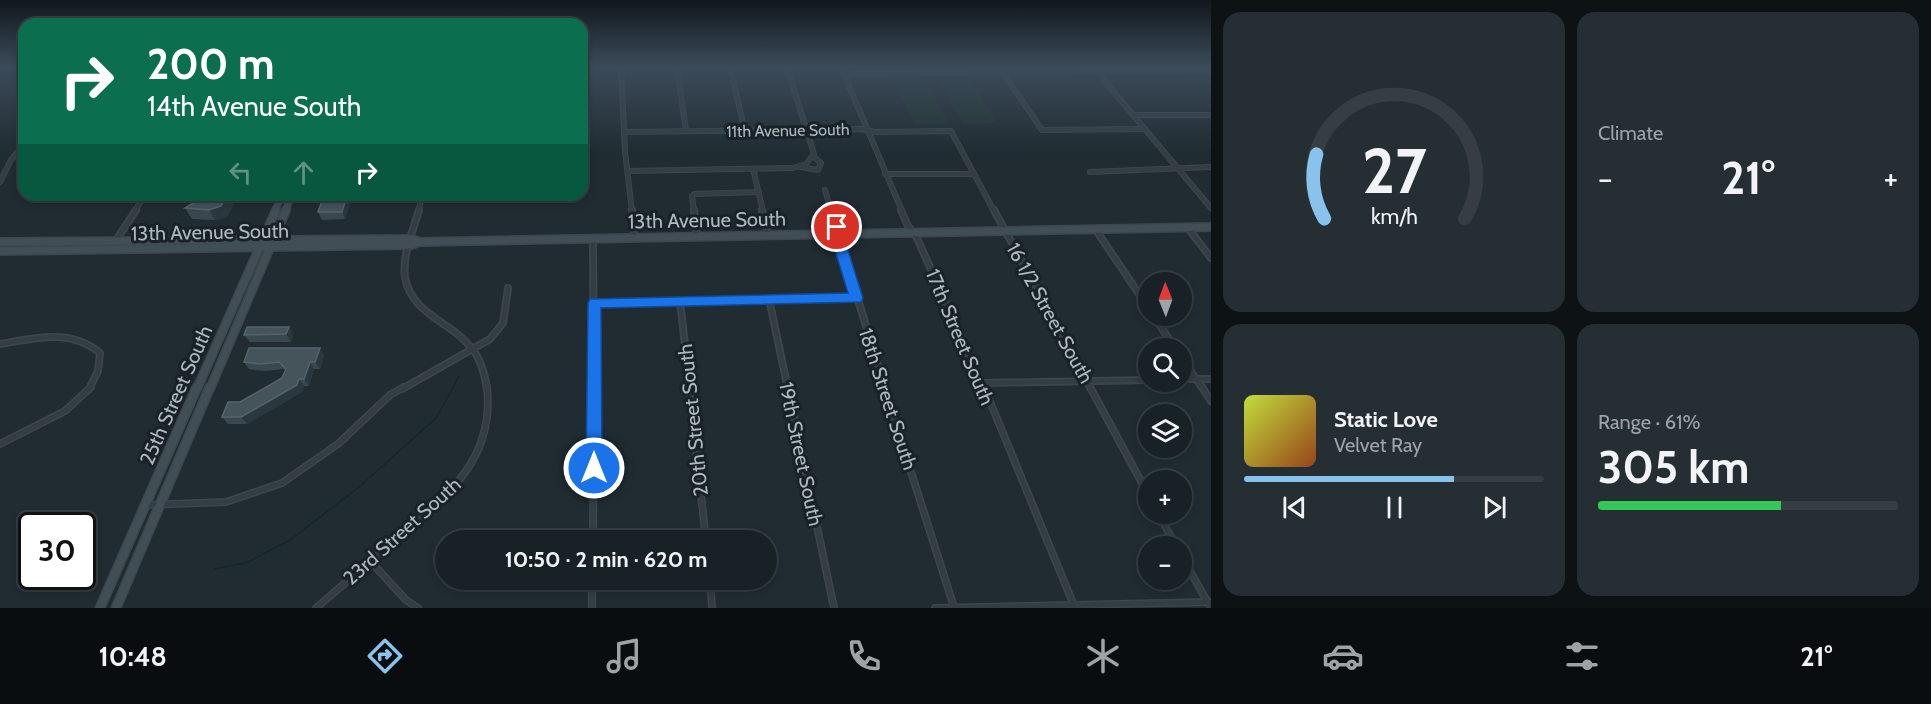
<!DOCTYPE html>
<html lang="en">
<head>
<meta charset="utf-8">
<style>
  body { margin:0; font-family:Cabin,sans-serif; background:#252e32; color:#f1f3f6; height:100vh; display:flex; flex-direction:column; font-size:22px; white-space:nowrap }
  * { box-sizing:border-box; margin:0 }
  p { font-size:20px; color:#9fa3a7 }
  .icon { flex:none; width:33px; height:33px; fill:none; stroke:currentColor; stroke-width:2; stroke-linecap:round; stroke-linejoin:round }
  .map { position:relative; flex:1; overflow:hidden }
  .details { display:flex; flex-direction:column; gap:12px; padding:12px; background:#0d1215; width:720px }
  .details>* { flex:none }
  .top-card { position:absolute; left:18px; top:18px; width:570px; height:183px; border-radius:18px; box-shadow:0 3px 9px #0003,0 0 0 2px #363e43; background:#0b6e4f; color:#fff; overflow:hidden }
  .needle { width:39px; rotate:359deg }
  .tools { position:absolute; left:1138px; top:272px; display:grid; gap:12px }
  .tools a { display:grid; place-items:center; width:54px; height:54px; border-radius:50%; background:#182126; box-shadow:0 3px 9px #0003,0 0 0 2px #363e43; font-size:30px }
  .speed { position:absolute; left:18px; top:512px; display:flex; gap:12px; font-size:30px; font-weight:700; text-align:center }
  .speed>* { display:grid; place-content:center; width:78px; height:78px; border-radius:50%; background:#182126; box-shadow:0 3px 9px #0003,0 0 0 2px #363e43; line-height:1 }
  .speed .limit { border:3px solid #111; border-radius:9px; background:#fff; color:#111 }
  .pin { position:absolute; display:grid; place-items:center; width:51px; height:51px; color:#fff; margin:-26px; border:3px solid #fff; border-radius:50%; box-shadow:0 2px 6px #0007 }
  .me { position:absolute; width:66px; margin:-33px; rotate:0deg; stroke-linejoin:round; filter:drop-shadow(0 0 4px #0008) }
  .turn { display:flex; align-items:center; gap:21px; height:126px; padding:0 30px; font-size:27px }
  .turn .icon { width:78px; height:78px; stroke-width:2.5 }
  .turn b { display:block; font-size:42px; line-height:51px }
  .lanes { display:flex; align-items:center; height:57px; padding:0 30px; background:#0003; justify-content:center; gap:30px; direction:ltr }
  .lanes .off { opacity:.35 }
  .big { font-size:45px; font-weight:700; line-height:1.1 }
  .details .tile { flex:1; display:flex; flex-direction:column; justify-content:center; gap:9px; min-width:0; padding:0 21px; border-radius:18px; background:#252e32 }
  .details .dial { align-items:center; gap:0 }
  .dial svg { height:156px; overflow:visible; fill:none; stroke:#363e43; stroke-width:7; stroke-linecap:round; text-anchor:middle }
  .dial text { fill:#f1f3f6; stroke:none }
  .song { display:flex; align-items:center; gap:18px }
  .cover { width:72px; height:72px; border-radius:9px; background:linear-gradient(135deg,hsl(70 70% 55%),hsl(20 70% 35%)) }
  .played { height:6px; border-radius:3px; background:linear-gradient(90deg,#87c3ec 70%,#363e43 70%) }
  .keys { display:flex; justify-content:space-around; direction:ltr }
  .heat { display:flex; justify-content:space-between; align-items:center; font-size:33px; direction:ltr }
  .charge { height:9px; border-radius:4px; background:linear-gradient(90deg,#34c759 61%,#363e43 0) }
  .details .tiles { flex:1; display:grid; gap:12px; grid-template-columns:repeat(2,1fr) }
  .trip { position:absolute; left:435px; top:530px; width:342px; height:60px; border-radius:30px; background:#182126; box-shadow:0 3px 9px #0003,0 0 0 2px #363e43; font-weight:700; line-height:60px; text-align:center }
  .tabs { display:flex; height:96px; justify-content:space-around; align-items:center; background:#0a0d0f; color:#9fa3a7 }
  .tabs .icon { width:42px; height:42px }
  .tabs .active { color:#87c3ec }
  .tabs b { font-size:27px; color:#f1f3f6 }
  main { display:flex; flex:1; min-height:0 }
  .map>svg:first-child { display:block }
</style>
</head>
<body>
<main>
<div class="map">
<svg width="1211" height="608" viewBox="0 0 1211 608">
  <rect width="100%" height="100%" fill="#202c32"/>
  <!-- green -->
  <g fill="#223432">
    <path d="M970 80 997 123 963 124 939 81Z"/>
    <path d="M894 81H925L949 124H915Z"/>
  </g>
  <g fill="none" stroke-linecap="round" stroke-linejoin="round">
    <!-- stream -->
    <g stroke="#16252e" stroke-width="1.5">
      <path d="M582 188 586 186 589 141 588 67"/>
      <path d="M215 569 248 562 290 540 358 488 437 417 459 376"/>
    </g>
    <!-- street-far2 casing -->
    <g stroke="#3d464d" stroke-width="6">
      <g id="street-far2">
        <path d="M621 67 625 152 632 211"/>
        <path d="M677 67 686 131"/>
        <path d="M730 67 745 131"/>
        <path d="M841 67 902 211"/>
        <path d="M1093 67 1211 208"/>
        <path d="M1003 73 1042 130 1144 129"/>
        <path d="M844 74 1211 70"/>
        <path d="M1133 115H1211"/>
        <path d="M624 132 861 129 874 132 951 131 994 211"/>
        <path d="M800 167 818 170 821 163 813 156"/>
        <path d="M753 169 763 211"/>
        <path d="M628 171 793 168 806 164 814 154 787 67"/>
        <path d="M1090 172 1211 167"/>
        <path d="M885 174H974"/>
        <path d="M0 182 11 160 24 144"/>
        <path d="M825 190 831 211"/>
        <path d="M135 211 145 195"/>
        <path d="M418 211 423 195"/>
        <path d="M694 211 692 196 694 194 759 192"/>
      </g>
    </g>
    <!-- street-far1 casing -->
    <g stroke="#3d464d" stroke-width="8">
      <g id="street-far1">
        <path d="M419 210C413 230 402 256 405 277 411 315 453 322 473 350 481 360 485 376 487 389"/>
        <path d="M632 210 634 237"/>
        <path d="M694 210 697 236"/>
        <path d="M762 210 768 235"/>
        <path d="M831 210 885 389"/>
        <path d="M901 210 908 226 917 238 984 389"/>
        <path d="M994 210 1091 389"/>
        <path d="M1188 228 1211 258"/>
        <path d="M1096 230 1149 309"/>
        <path d="M593 239 594 389"/>
        <path d="M115 242 136 210"/>
        <path d="M769 299 788 389"/>
        <path d="M680 301 690 389"/>
        <path d="M595 303 856 298"/>
        <path d="M1153 315 1175 348"/>
        <path d="M0 344C36 338 70 328 100 353L98 371 89 389"/>
        <path d="M1182 358 1203 389"/>
        <path d="M1182 379H1211"/>
        <path d="M982 383 1149 380"/>
        <path d="M402 389 490 339 503 323 508 288"/>
      </g>
    </g>
    <!-- street casing -->
    <g stroke="#3d464d" stroke-width="8">
      <g id="street">
        <path d="M689 387 706 540"/>
        <path d="M788 387 834 608"/>
        <path d="M884 387 954 607"/>
        <path d="M984 387 1075 608"/>
        <path d="M1090 387 1149 496"/>
        <path d="M1202 387 1211 401"/>
        <path d="M0 444 65 411 91 387"/>
        <path d="M145 505 226 502 282 483 338 444 390 395 404 387"/>
        <path d="M1158 513 1176 546"/>
        <path d="M593 540 594 387"/>
        <path d="M1182 557 1211 608"/>
        <path d="M370 561 406 600 418 608"/>
        <path d="M592 579V608"/>
        <path d="M710 579 712 608"/>
        <path d="M316 608C343 585 370 562 397 538 447 496 495 460 487 387"/>
        <path d="M935 608 1211 602"/>
      </g>
    </g>
    <!-- secondary-far2 casing -->
    <g stroke="#3d464d" stroke-width="8">
      <g id="secondary-far2">
        <path d="M275 211 282 195"/>
        <path d="M285 211 292 195"/>
      </g>
    </g>
    <!-- secondary-far1 casing -->
    <g stroke="#3d464d" stroke-width="10">
      <g id="secondary-far1">
        <path d="M0 242 412 239 420 242 1211 227"/>
        <path d="M0 251 411 245 420 242"/>
        <path d="M197 389 276 210"/>
        <path d="M210 389 286 210"/>
      </g>
    </g>
    <!-- secondary casing -->
    <g stroke="#3d464d" stroke-width="11">
      <g id="secondary">
        <path d="M100 608 197 387"/>
        <path d="M116 608 210 387"/>
      </g>
    </g>
    <!-- street-far2 -->
    <use href="#street-far2" stroke="#333d43" stroke-width="4"/>
    <!-- street-far1 -->
    <use href="#street-far1" stroke="#333d43" stroke-width="4.5"/>
    <!-- street -->
    <use href="#street" stroke="#333d43" stroke-width="5"/>
    <!-- secondary-far2 -->
    <use href="#secondary-far2" stroke="#424e56" stroke-width="5"/>
    <!-- secondary-far1 -->
    <use href="#secondary-far1" stroke="#424e56" stroke-width="7"/>
    <!-- secondary -->
    <use href="#secondary" stroke="#424e56" stroke-width="8"/>
  </g>
  <!-- wall -->
  <g fill="#39474f">
    <path d="M189 195H238L227 217 215 220 192 219 185 208 194 203Z"/>
    <path d="M353 195 345 219 322 220 318 212Z"/>
    <path d="M289 327 293 334 291 342H250L244 335Z"/>
    <path d="M324 355 320 369H314L309 386H304L302 392 247 424H228L222 417 282 378 285 370 284 369 265 371 249 369 244 362Z"/>
  </g>
  <!-- shaded-wall -->
  <g fill="#2a373e">
    <path d="M227 195H238L227 217 215 220 209 210Z"/>
    <path d="M347 195H353L345 219 342 212Z"/>
    <path d="M289 327 293 334 291 342 286 334Z"/>
    <path d="M320 348 324 355 320 369 315 362Z"/>
    <path d="M310 362 314 369 309 386 304 379Z"/>
    <path d="M299 379 304 386 302 392 247 424 241 417Z"/>
  </g>
  <!-- building -->
  <g fill="#45535b" stroke="#56636b" stroke-width="1.5">
    <path d="M189 195H202L200 199 209 195H227L221 206 209 210 185 208 195 202Z"/>
    <path d="M324 195H347L342 212H318Z"/>
    <path d="M247 327H289L286 334 244 335Z"/>
    <path d="M249 348H320L315 362H310L304 379H299L297 385 241 417H222L228 402H240L282 378 286 369 279 362 260 364 244 362Z"/>
  </g>
  <!-- sky -->
  <linearGradient id="sky" x2="0" y2="1"><stop stop-color="#12181c"/><stop offset="0.44" stop-color="#3c4b5a"/><stop offset="1" stop-color="#3c4b5a" stop-opacity="0"/></linearGradient>
  <rect width="1211" height="153" fill="url(#sky)"/>
  <!-- route -->
  <path fill="#1a73e8" stroke="#114b97" stroke-width="1.5" d="M837 223 843 227V234L863 298 861 302 601 308 602 468 599 474 594 476 588 474 586 468 588 303 590 299 848 293 830 234 831 227Z"/>
  <g text-anchor="middle" stroke-width="6" stroke-linejoin="round" paint-order="stroke">
    <!-- far-street labels -->
    <g font-size="16" fill="#adb9c0" stroke="#192228">
      <text transform="translate(788 130) rotate(-1)" y="6">11th Avenue South</text>
    </g>
    <!-- street labels -->
    <g font-size="20" fill="#adb9c0" stroke="#192228">
      <text transform="translate(707 220) rotate(-1)" y="7">13th Avenue South</text>
      <text transform="translate(210 232) rotate(-1)" y="7">13th Avenue South</text>
      <text transform="translate(1050 313) rotate(61)" y="7">16 1/2 Street South</text>
      <text transform="translate(960 337) rotate(67)" y="7">17th Street South</text>
      <text transform="translate(176 395) rotate(-66)" y="7">25th Street South</text>
      <text transform="translate(888 399) rotate(72)" y="7">18th Street South</text>
      <text transform="translate(693 420) rotate(-96)" y="7">20th Street South</text>
      <text transform="translate(801 454) rotate(78)" y="7">19th Street South</text>
      <text transform="translate(402 531) rotate(-42)" y="7">23rd Street South</text>
    </g>
  </g>
</svg>
<div class="tools">
<a><svg class="needle" viewBox="-14 -14 28 28"><path d="M0-13l5 13h-10z" fill="#e53935"/><path d="M0 13l5-13h-10z" fill="#9fa3a7"/></svg></a>
<a><svg class="icon" aria-label="search" viewBox="0 0 24 24"><circle cx="10" cy="10" r="6"/><path d="M15 15l6 6"/></svg></a>
<a><svg class="icon" aria-label="layers" viewBox="0 0 24 24"><path d="M12 4l9 5-9 5-9-5zM3 14l9 5 9-5"/></svg></a>
<a>+</a>
<a>−</a>
</div>
<div class="speed"><div class="limit">30</div></div>
<div class="pin" style="left:837px;top:227px;background:#d93025"><svg class="icon" aria-label="arrive" viewBox="0 0 24 24"><path d="M6 21V4h12l-3 4 3 4H6"/></svg></div>
<svg class="me" style="left:594px;top:468px" viewBox="-20 -20 40 40"><circle r="17" fill="#1a73e8" stroke="#fff" stroke-width="3"/><path d="M0-11L8 9 0 5-8 9z" fill="#fff"/></svg>
<div class="trip">10:50 · 2 min · 620 m</div>
<div class="top-card">
<div class="turn"><svg class="icon" aria-label="right" viewBox="0 0 24 24"><path d="M7 20v-9h11M14 6l5 5-5 5"/></svg><div><b>200 m</b>14th Avenue South</div></div>
<div class="lanes"><svg class="icon off" aria-label="left" viewBox="0 0 24 24"><path d="M17 20v-9H6M10 6l-5 5 5 5"/></svg><svg class="icon off" aria-label="ahead" viewBox="0 0 24 24"><path d="M12 20V5M6 11l6-6 6 6"/></svg><svg class="icon" aria-label="right" viewBox="0 0 24 24"><path d="M7 20v-9h11M14 6l5 5-5 5"/></svg></div>
</div>
</div>
<section class="details">
<div class="tiles">
<div class="tile dial"><svg viewBox="0 0 100 80">
<path d="M14 69A42 42 0 1 1 86 69"/>
<path d="M14 69A42 42 0 0 1 10 36" stroke="#87c3ec"/>
<text x="50" y="56" font-size="32" font-weight="700">27</text>
<text x="50" y="72" font-size="11">km/h</text>
</svg></div>
<div class="tile"><p>Climate</p>
<div class="heat"><a>−</a><b class="big">21°</b><a>+</a></div>
</div>
<div class="tile">
<div class="song"><i class="cover"></i><div><b>Static Love</b><p>Velvet Ray</p></div></div>
<div class="played"></div>
<div class="keys"><svg class="icon" aria-label="previous" viewBox="0 0 24 24"><path d="M18 5L8 12l10 7zM5 5v14"/></svg><svg class="icon" aria-label="pause" viewBox="0 0 24 24"><path d="M8 5v14M16 5v14"/></svg><svg class="icon" aria-label="next" viewBox="0 0 24 24"><path d="M6 5l10 7-10 7zM19 5v14"/></svg></div>
</div>
<div class="tile"><p>Range · 61%</p><b class="big">305 km</b><div class="charge"></div></div>
</div>
</section>
</main>
<nav class="tabs">
<b>10:48</b>
<svg class="icon active" aria-label="directions" viewBox="0 0 24 24"><path d="M12 3l9 9-9 9-9-9zM9 14v-3h6M13 9l2 2-2 2"/></svg>
<svg class="icon" aria-label="music" viewBox="0 0 24 24"><path d="M9 18V5l10-2v13"/><circle cx="6" cy="18" r="3"/><circle cx="16" cy="16" r="3"/></svg>
<svg class="icon" aria-label="phone" viewBox="0 0 24 24"><path d="M5 4h4l2 5-3 2q2 4 5 5l2-3 5 2v4C11 20 4 13 5 4z"/></svg>
<svg class="icon" aria-label="climate" viewBox="0 0 24 24"><path d="M12 3v18M4 7l16 10M4 17L20 7"/></svg>
<svg class="icon" aria-label="car" viewBox="0 0 24 24"><path d="M5 17H2v-5l4-1 3-4h7l3 4 3 1v5h-3M9 17h6M6 11h13"/><circle cx="7" cy="17" r="2"/><circle cx="17" cy="17" r="2"/></svg>
<svg class="icon" aria-label="filters" viewBox="0 0 24 24"><path d="M4 7h16M4 17h16"/><circle cx="9" cy="7" r="2"/><circle cx="15" cy="17" r="2"/></svg>
<b>21°</b>
</nav>
</body>
</html>
